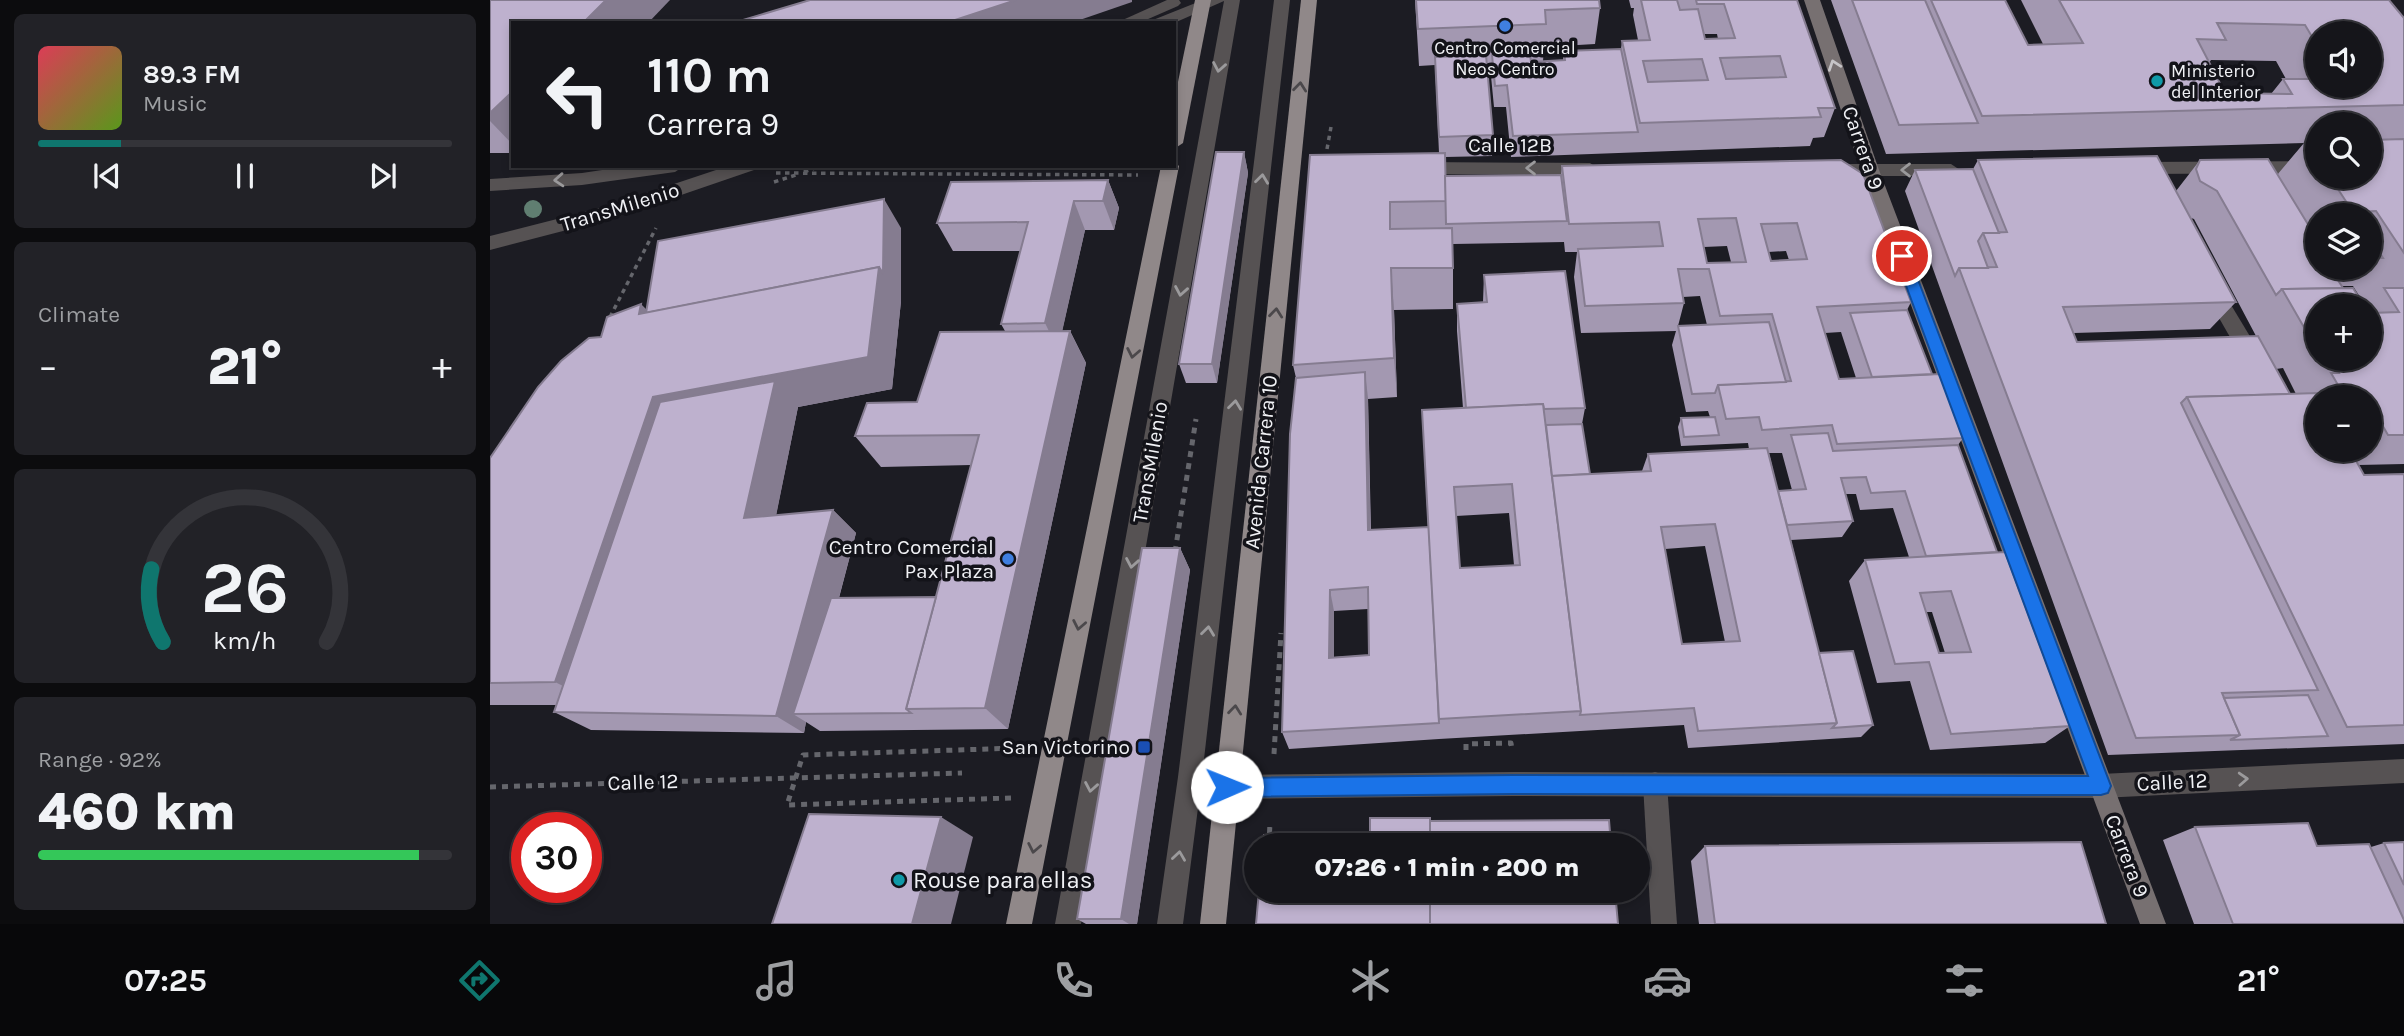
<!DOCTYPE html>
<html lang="en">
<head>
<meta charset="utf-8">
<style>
  body { margin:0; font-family:Karla,sans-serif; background:#222227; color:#f1f3f6; height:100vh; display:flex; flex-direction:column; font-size:26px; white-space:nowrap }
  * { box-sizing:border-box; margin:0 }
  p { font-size:23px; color:#9d9fa2 }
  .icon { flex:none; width:38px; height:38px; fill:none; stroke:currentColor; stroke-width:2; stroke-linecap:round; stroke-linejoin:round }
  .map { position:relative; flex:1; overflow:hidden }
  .side { display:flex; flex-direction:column; gap:14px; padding:14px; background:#0c0c0e; width:490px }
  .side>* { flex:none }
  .banner { position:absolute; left:21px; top:21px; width:665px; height:147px; border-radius:0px; box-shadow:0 4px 10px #0003,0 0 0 2px #343439; background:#15151a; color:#f1f3f6; overflow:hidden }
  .fabs { position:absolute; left:1815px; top:21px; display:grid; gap:14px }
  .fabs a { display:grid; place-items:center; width:77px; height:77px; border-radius:50%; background:#15151a; box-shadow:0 4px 10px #0003,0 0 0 2px #343439; font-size:35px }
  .speed { position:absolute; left:21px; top:812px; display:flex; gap:14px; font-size:35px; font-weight:700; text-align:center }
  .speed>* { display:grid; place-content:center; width:91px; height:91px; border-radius:50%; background:#15151a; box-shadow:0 4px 10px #0003,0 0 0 2px #343439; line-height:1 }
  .speed .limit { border:10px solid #d22; background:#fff; color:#111 }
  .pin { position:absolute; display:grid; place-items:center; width:60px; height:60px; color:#fff; margin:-30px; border:4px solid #fff; border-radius:50%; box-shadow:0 2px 7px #0007 }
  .me { position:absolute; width:77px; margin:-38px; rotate:89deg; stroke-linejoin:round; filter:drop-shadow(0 0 5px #0008) }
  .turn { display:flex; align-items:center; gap:24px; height:147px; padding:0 21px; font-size:32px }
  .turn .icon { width:91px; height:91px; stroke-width:2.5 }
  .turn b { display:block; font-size:49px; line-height:60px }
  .big { font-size:52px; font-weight:800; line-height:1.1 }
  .side .widget { flex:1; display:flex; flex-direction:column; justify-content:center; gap:10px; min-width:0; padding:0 24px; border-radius:10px; background:#222227 }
  .side .dial { align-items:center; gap:0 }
  .dial svg { height:182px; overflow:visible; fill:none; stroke:#343439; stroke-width:7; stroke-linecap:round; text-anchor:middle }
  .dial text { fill:#f1f3f6; stroke:none }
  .song { display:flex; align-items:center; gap:21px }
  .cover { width:84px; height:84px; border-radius:10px; background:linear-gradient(135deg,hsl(350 70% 55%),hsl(90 70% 35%)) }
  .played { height:7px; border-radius:4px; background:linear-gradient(90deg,#0f766e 20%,#343439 20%) }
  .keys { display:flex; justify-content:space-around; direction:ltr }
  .heat { display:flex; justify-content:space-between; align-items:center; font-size:38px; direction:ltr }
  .charge { height:10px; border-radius:5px; background:linear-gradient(90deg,#34c759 92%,#343439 0) }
  .trip { position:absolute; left:754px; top:833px; width:406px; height:70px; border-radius:35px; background:#15151a; box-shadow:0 4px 10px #0003,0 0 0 2px #343439; font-weight:800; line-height:70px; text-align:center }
  .menu { display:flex; height:112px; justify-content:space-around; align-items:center; background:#08080a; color:#9d9fa2 }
  .menu .icon { width:49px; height:49px }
  .menu .on { color:#0f766e }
  .menu b { font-size:32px; color:#f1f3f6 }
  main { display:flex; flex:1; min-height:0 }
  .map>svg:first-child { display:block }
</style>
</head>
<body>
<main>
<section class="side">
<div class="widget">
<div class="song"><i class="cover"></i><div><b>89.3 FM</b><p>Music</p></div></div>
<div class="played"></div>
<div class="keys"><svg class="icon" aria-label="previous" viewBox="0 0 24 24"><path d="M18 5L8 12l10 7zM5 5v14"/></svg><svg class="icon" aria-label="pause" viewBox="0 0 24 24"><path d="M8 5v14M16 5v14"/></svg><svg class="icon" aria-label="next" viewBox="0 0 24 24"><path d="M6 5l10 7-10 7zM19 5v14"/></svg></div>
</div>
<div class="widget"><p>Climate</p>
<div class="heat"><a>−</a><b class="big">21°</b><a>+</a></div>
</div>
<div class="widget dial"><svg viewBox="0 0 100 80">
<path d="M14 69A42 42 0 1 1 86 69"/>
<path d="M14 69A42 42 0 0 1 9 37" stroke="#0f766e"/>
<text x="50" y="56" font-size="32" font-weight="700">26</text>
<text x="50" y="72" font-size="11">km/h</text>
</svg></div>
<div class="widget"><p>Range · 92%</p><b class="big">460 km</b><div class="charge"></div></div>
</section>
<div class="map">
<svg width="1914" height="924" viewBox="0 0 1914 924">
  <rect width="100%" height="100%" fill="#1c1c23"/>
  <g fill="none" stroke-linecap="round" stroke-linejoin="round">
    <!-- path-far1 -->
    <g stroke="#65666c" stroke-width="3.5" stroke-dasharray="4.5 4.5" stroke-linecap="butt">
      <path d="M837 149 841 127"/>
      <path d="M314 172 330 166"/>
      <path d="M286 173 648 175"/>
      <path d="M284 182 306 175"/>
      <path d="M120 317 166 228"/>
    </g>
    <!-- path -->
    <g stroke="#65666c" stroke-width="5" stroke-dasharray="6 6" stroke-linecap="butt">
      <path d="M685 552 706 419"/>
      <path d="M976 750V744L1021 743 1022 750"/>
      <path d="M784 754 791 633"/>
      <path d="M0 787 472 773"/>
      <path d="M521 798 297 805 313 755 529 748"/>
      <path d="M779 845 780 822"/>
    </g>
    <!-- lane -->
    <g fill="#565253" fill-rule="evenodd">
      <path d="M677 0H689L691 3 688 6 649 23H626Z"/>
      <path d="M713 0H750L591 924H565L734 1 684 23H661L663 20Z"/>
      <path d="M784 0H800L712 777 693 924H667L688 777Z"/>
      <path d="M139 166H194L185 172 92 185 0 191V179L92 173Z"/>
      <path d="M238 166H267L264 170 127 217 0 250V236L118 206Z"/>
      <path d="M1165 772 1174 775 1177 784 1187 924H1161L1153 784 1156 775Z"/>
    </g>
    <!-- street -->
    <g fill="#565253" fill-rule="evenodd">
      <path d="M1827 161V173L1647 174 1638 168 1647 162Z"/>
      <path d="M926 162 1100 163 1109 169 1100 175 926 174 917 168Z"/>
      <path d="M1339 164H1461L1470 170 1461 176H1339L1330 170Z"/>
      <path d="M1722 283 1729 285 1770 353 1773 359 1770 365 1763 367 1756 365 1713 290 1715 285Z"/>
      <path d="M1914 759V783L1611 798 1023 796 737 799 728 796 725 787 728 778 737 775 1023 772 1611 774Z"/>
    </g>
    <!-- secondary -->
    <path fill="#777071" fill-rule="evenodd" d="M1314 0H1330L1389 170 1676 924H1650L1371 170Z"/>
    <!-- primary -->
    <g fill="#908889" fill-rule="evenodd">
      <path d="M705 0H721L693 143 684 149V101Z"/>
      <path d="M811 0H827L736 924H710Z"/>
      <path d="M684 161 689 166 542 924H516L671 166H684Z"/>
    </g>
  </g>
  <!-- trees -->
  <circle fill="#607e71" cx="43" cy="209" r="9"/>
  <!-- wall -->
  <g fill="#a398b1" fill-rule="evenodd">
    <path d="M0 0 23 23V153H0Z"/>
    <path d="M925 0H1109L1110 8 1105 44 1054 47 1053 61 1073 60 1074 51 1131 49 1132 41 1148 40 1143 15 1144 8H1141L1139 0H1307L1345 108 1334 137 1323 138 1320 146 1021 157 1016 107H1004L1001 76V63H996L1003 135 1002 156 955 157V176L1071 175 1072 166 1351 160 1421 302 1417 310 1442 374 1473 438 1468 445 1507 552 1580 726 1555 743 1440 750 1420 681 1387 683 1359 581 1375 560 1419 557 1403 508 1370 510 1366 494H1355L1363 521 1352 537 1301 540 1329 653 1383 725 1371 737 1198 748 1194 725 949 739 799 749 792 732 806 378 803 365 820 155 949 153 945 65 929 66ZM1214 34H1227L1228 39H1215ZM1074 242 1075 252H1087L1084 277 1091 333 1186 331 1182 345 1196 412 1218 411 1220 417 1191 418 1188 427 1191 446 1258 443 1259 449 1158 454 1152 471 1100 474 1092 424 1095 408 994 275 993 302 967 304V331L973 408 932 410 938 528 881 530 878 399 907 397 904 310 963 309V244ZM1237 246 1241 262 1217 263 1214 247ZM1296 251 1299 260 1281 261 1278 252ZM1210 296 1217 325 1188 326 1194 303 1193 297ZM1351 332 1366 378 1349 379 1335 333ZM1279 453H1292L1302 490 1288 491ZM1019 513 1024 565 970 568 966 516ZM1215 546 1235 642 1192 644 1175 549ZM878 609 879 655 844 657V611ZM1436 612H1442L1455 653H1449Z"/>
    <path d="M1341 0H1515L1538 45 1553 44 1531 0H1899L1914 18V464L1868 465 1874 475 1914 474V744L1618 755 1415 191 1425 170 1483 169 1488 160 1686 191 1710 160 1787 175 1814 143 1396 154ZM1827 33 1880 86H1827ZM1721 60 1786 61 1796 79H1793L1781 94 1735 93 1719 63ZM1827 124H1880V177H1827ZM1827 215H1880V268H1827ZM1701 218 1704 219 1766 336 1587 342 1584 333 1720 329 1746 302ZM1851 286H1863L1875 305 1874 306H1880V359H1827V306ZM1793 368 1806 394H1800L1786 369ZM1827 397H1880V450H1827Z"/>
    <path d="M754 152 758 173 727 383H696L689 364Z"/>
    <path d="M618 180 629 208 624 230H595L572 331H580L596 363 518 729 330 731 316 722 314 733 101 730 64 712 67 705H0V458L111 337 157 310 411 228V301L402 389 308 407 286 515 343 510 366 533 349 598 446 597 481 465 391 467 365 436 427 402 515 331 511 324 530 251H463L447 223Z"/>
    <path d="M690 548 700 570 647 924H596L587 919Z"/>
    <path d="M1705 827 1827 846 1881 847 1894 843 1914 842V924H1704L1673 840Z"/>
    <path d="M1215 846 1616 924H1209L1201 861Z"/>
  </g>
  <!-- shaded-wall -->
  <g fill="#857c90">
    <path d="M116 0H180L158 23H93Z"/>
    <path d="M526 0H642V2L581 23H456Z"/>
    <path d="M23 91V145L0 121V113Z"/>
    <path d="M754 152 758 173 727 383 722 364Z"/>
    <path d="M618 180 629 208 624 230 613 201Z"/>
    <path d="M394 199 411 228V301L402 389 308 407 281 541 109 704 65 682 151 304 165 318Z"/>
    <path d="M584 201 595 230 568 350 555 323Z"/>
    <path d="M901 268 904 310 907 397 904 358Z"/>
    <path d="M580 331 596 363 518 729 495 708Z"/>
    <path d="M875 372 878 398 881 553 878 530Z"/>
    <path d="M343 510 366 533 318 714H303L316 722 314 733 286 716Z"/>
    <path d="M690 548 700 570 647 924H639L631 919Z"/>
    <path d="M840 590 844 611V677L839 658Z"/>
    <path d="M451 817 483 837 461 924H422Z"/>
  </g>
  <!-- building -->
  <g fill="#beb1ce" stroke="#857c90" stroke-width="2" fill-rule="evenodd">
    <path d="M0 0H116L93 23H23V91L0 113Z"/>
    <path d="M320 0H526L456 23H243Z"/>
    <path d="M926 0H1109L1110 8 1055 10 1056 24 928 29Z"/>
    <path d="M1151 0H1187L1190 10 1208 9 1215 39 1245 38 1234 4H1207L1206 0H1307L1345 108H1328L1331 117 1150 123 1132 41 1160 40ZM1290 56 1296 77 1236 79 1230 58ZM1212 59 1218 80 1158 82 1153 61Z"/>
    <path d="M1362 0H1435L1488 123 1409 125Z"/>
    <path d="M1441 0H1515L1538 45 1593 43 1569 0H1899L1914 18V105L1492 116ZM1727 23 1815 25 1827 45V33H1880V86H1827V79H1793L1802 94 1735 93 1707 39 1736 40Z"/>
    <path d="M1131 49 1148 132 1023 136 1017 85 1005 86 1002 55 1040 54 1041 62 1075 60 1074 51Z"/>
    <path d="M996 55 1003 135 949 137 945 57Z"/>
    <path d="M1914 139V253L1886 211 1863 212 1840 177H1880V140Z"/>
    <path d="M1817 141H1827V157Z"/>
    <path d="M726 152H754L722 364H689Z"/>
    <path d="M955 153 956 201 900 202V229L962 228 963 268H901L904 358 803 365 820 155Z"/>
    <path d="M1667 156 1746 302 1573 307 1587 342 1768 336 1800 394 1697 397 1691 403 1828 690 1732 693 1750 735 1646 738 1469 268 1507 267 1493 233 1517 232 1488 160Z"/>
    <path d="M1778 159 1819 226H1827V268H1840L1853 288 1792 289 1786 295 1727 191 1710 181 1706 169 1710 160Z"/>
    <path d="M1351 160 1373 174 1421 302 1327 307 1349 379 1450 374 1473 438 1347 444 1342 425 1272 430 1269 417 1236 419 1228 385 1301 381 1282 314 1230 316 1219 269H1188L1194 303 1095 306 1088 249 1173 246 1169 222 1079 224 1072 166ZM1246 218 1256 262 1217 263 1208 219ZM1307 223 1317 259 1281 261 1271 224Z"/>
    <path d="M1483 169 1509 233H1493L1488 241 1498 268H1469L1465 276 1425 170Z"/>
    <path d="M1071 175 1077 221 956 224 955 176Z"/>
    <path d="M618 180 613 201H584L555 323 511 324 538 222 447 223 461 182Z"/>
    <path d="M394 199 393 273 389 267 156 313 168 241Z"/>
    <path d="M1880 237 1893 258H1880Z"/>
    <path d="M389 267 378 357 163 397 65 682 0 683V458L48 387 71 361 99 338 111 337 117 317 151 304 149 314Z"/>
    <path d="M1075 271 1095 408 1054 409 1053 404 976 408 967 304 997 302 994 275Z"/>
    <path d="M1863 288 1874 306H1827V336H1819L1792 289Z"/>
    <path d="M1894 288H1914V435H1898L1880 404V397H1855L1841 373H1849L1841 359H1880V313L1909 312Z"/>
    <path d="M1417 310 1442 374 1382 377 1360 313Z"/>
    <path d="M1279 322 1296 382 1228 385 1225 393 1202 394 1188 326Z"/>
    <path d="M580 331 495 708 416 709 489 435 365 436 377 403 427 402 450 332Z"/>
    <path d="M875 372 878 530 939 527 949 723 792 732 800 434 806 378ZM878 587 879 655 839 658 840 590Z"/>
    <path d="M285 381 254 518 343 510 286 716 64 712 170 402Z"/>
    <path d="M1828 393 1830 397H1827V450H1860L1874 475 1914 474V725L1857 727 1697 397Z"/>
    <path d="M1053 404 1091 711 949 719 932 410ZM1022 484 1030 565 970 568 964 487Z"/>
    <path d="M1225 417 1229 435 1194 437 1191 418Z"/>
    <path d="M1092 424 1100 474 1062 476 1056 425Z"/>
    <path d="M1338 433 1343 451 1468 445 1507 552 1436 556 1415 491 1381 493 1376 477 1351 478 1363 521 1297 525 1288 491 1316 489 1301 435Z"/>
    <path d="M1277 448 1347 723 1208 731 1204 708 1090 715 1091 711 1062 476 1161 471 1158 454ZM1225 524 1250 641 1192 644 1171 527Z"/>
    <path d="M652 548H690L631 919H587Z"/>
    <path d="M1515 552 1580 726 1461 734 1439 662 1405 664 1375 560ZM1461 591 1481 652 1449 653 1430 593Z"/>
    <path d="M446 597 416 709 421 713 303 714 341 598Z"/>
    <path d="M1363 651 1383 725 1342 728 1347 723 1329 653Z"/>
    <path d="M1818 695 1838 736 1740 740 1750 735 1734 698Z"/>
    <path d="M319 814 451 817 422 924H282Z"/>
    <path d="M880 818H940V845H773L774 835 880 833Z"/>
    <path d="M1119 820 1121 845H940V821Z"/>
    <path d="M1818 823 1827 846 1879 844 1914 920V924H1743L1705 827Z"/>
    <path d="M1591 842 1616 924H1225L1215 846Z"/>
    <path d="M1914 842V885L1894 843Z"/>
    <path d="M769 891H940V924H766Z"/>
    <path d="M940 891H1125L1128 924H940Z"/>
  </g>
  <!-- one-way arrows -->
  <defs><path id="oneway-chevron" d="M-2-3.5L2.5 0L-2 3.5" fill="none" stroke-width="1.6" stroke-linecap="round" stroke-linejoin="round" transform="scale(1.75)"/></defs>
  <use stroke="#c6c4c7" href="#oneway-chevron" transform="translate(1344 65) rotate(-109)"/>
  <g stroke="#9b9a9c">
    <use href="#oneway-chevron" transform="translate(729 67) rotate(100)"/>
    <use href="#oneway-chevron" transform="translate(1041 168) rotate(-180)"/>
    <use href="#oneway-chevron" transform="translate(1416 170) rotate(180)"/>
    <use href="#oneway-chevron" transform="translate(772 179) rotate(-83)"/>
    <use href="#oneway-chevron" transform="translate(69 180) rotate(176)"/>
    <use href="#oneway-chevron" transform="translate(691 291) rotate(100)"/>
    <use href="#oneway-chevron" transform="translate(745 405) rotate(-83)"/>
    <use href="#oneway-chevron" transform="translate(642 563) rotate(100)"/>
    <use href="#oneway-chevron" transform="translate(718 631) rotate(-83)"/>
    <use href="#oneway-chevron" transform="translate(1753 779) rotate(-3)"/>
    <use href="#oneway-chevron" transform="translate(601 787) rotate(100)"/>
    <use href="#oneway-chevron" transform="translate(689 856) rotate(-82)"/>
  </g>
  <g stroke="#4b484b">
    <use href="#oneway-chevron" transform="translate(810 87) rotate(-84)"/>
    <use href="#oneway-chevron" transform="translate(786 313) rotate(-84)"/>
    <use href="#oneway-chevron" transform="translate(643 353) rotate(101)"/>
    <use href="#oneway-chevron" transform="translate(589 625) rotate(101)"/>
    <use href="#oneway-chevron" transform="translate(745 710) rotate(-84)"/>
    <use href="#oneway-chevron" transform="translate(544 848) rotate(101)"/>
  </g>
  <!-- route -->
  <path fill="#1a73e8" stroke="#114b97" stroke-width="2" d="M1412 250 1419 256 1621 786 1618 793 1611 795 1023 794 737 797 730 794 727 787 730 780 737 778 1023 775 1598 776 1405 256Z"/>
  <!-- markers -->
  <g fill="#3f7fe0" stroke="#131319" stroke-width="2.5">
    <circle cx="1015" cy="26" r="7"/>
    <circle cx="518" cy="559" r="7"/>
  </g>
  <g fill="#0f9aa8" stroke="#131319" stroke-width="2.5">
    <circle cx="1667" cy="81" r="7"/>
    <circle cx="409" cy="880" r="7"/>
  </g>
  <rect fill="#1a4fb4" stroke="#131319" stroke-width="2.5" x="647" y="740" width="14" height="14" rx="3.5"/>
  <g text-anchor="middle" stroke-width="7" stroke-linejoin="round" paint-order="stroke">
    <!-- far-poi labels -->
    <g font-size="18" fill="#f0f1f5" stroke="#131319">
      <text x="1015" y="54">Centro Comercial<tspan x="1015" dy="21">Neos Centro</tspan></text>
      <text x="1681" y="77" text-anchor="start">Ministerio<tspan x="1681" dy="21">del Interior</tspan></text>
    </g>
    <!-- street labels -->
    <g font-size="21" fill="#f0f1f5" stroke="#131319">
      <text x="1020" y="152">Calle 12B</text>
      <text transform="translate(1373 148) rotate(71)" y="7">Carrera 9</text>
      <text transform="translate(130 207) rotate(-17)" y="7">TransMilenio</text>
      <text transform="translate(660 462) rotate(-80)" y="7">TransMilenio</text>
      <text transform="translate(771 462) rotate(-84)" y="7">Avenida Carrera 10</text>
      <text transform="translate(153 782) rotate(-2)" y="7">Calle 12</text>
      <text transform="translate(1682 782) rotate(-3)" y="7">Calle 12</text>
      <text transform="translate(1637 856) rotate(69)" y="7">Carrera 9</text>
    </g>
    <!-- poi labels -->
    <g font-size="21" fill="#f0f1f5" stroke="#131319" text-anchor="end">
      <text x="504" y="554">Centro Comercial<tspan x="504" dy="24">Pax Plaza</tspan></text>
      <text x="640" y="754">San Victorino</text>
    </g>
    <!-- near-poi labels -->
    <g font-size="24" fill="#f0f1f5" stroke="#131319" text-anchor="start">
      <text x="423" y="888">Rouse para ellas</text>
    </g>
  </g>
</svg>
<div class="fabs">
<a><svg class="icon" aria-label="sound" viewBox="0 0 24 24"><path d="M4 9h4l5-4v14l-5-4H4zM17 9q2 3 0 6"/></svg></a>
<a><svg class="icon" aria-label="search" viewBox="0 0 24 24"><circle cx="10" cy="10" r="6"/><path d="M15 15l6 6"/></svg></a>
<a><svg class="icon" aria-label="layers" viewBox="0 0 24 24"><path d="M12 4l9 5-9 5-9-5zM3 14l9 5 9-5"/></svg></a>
<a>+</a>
<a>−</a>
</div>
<div class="speed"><div class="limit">30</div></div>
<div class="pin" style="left:1412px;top:256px;background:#d93025"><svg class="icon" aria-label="arrive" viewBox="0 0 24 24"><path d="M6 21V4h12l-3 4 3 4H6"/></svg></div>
<svg class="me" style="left:737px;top:787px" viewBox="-20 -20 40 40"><circle r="19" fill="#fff"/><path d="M0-13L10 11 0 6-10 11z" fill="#1a73e8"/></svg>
<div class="trip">07:26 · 1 min · 200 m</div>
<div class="banner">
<div class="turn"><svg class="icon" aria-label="left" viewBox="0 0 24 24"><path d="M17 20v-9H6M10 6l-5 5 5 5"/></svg><div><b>110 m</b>Carrera 9</div></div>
</div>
</div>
</main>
<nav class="menu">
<b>07:25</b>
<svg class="icon on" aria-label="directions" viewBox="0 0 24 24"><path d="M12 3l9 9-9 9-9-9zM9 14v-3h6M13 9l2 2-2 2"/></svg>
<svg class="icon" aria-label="music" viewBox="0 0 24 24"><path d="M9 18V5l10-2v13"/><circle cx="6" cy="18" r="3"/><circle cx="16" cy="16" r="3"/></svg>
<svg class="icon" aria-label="phone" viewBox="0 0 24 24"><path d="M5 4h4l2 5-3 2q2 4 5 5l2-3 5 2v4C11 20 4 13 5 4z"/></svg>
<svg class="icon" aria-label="climate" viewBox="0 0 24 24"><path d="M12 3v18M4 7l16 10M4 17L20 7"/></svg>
<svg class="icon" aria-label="car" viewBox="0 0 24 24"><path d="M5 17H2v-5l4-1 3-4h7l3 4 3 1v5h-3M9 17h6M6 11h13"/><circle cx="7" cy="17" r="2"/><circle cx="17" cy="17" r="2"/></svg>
<svg class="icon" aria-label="filters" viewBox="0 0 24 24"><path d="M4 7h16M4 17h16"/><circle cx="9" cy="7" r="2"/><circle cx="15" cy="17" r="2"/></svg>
<b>21°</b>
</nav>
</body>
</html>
